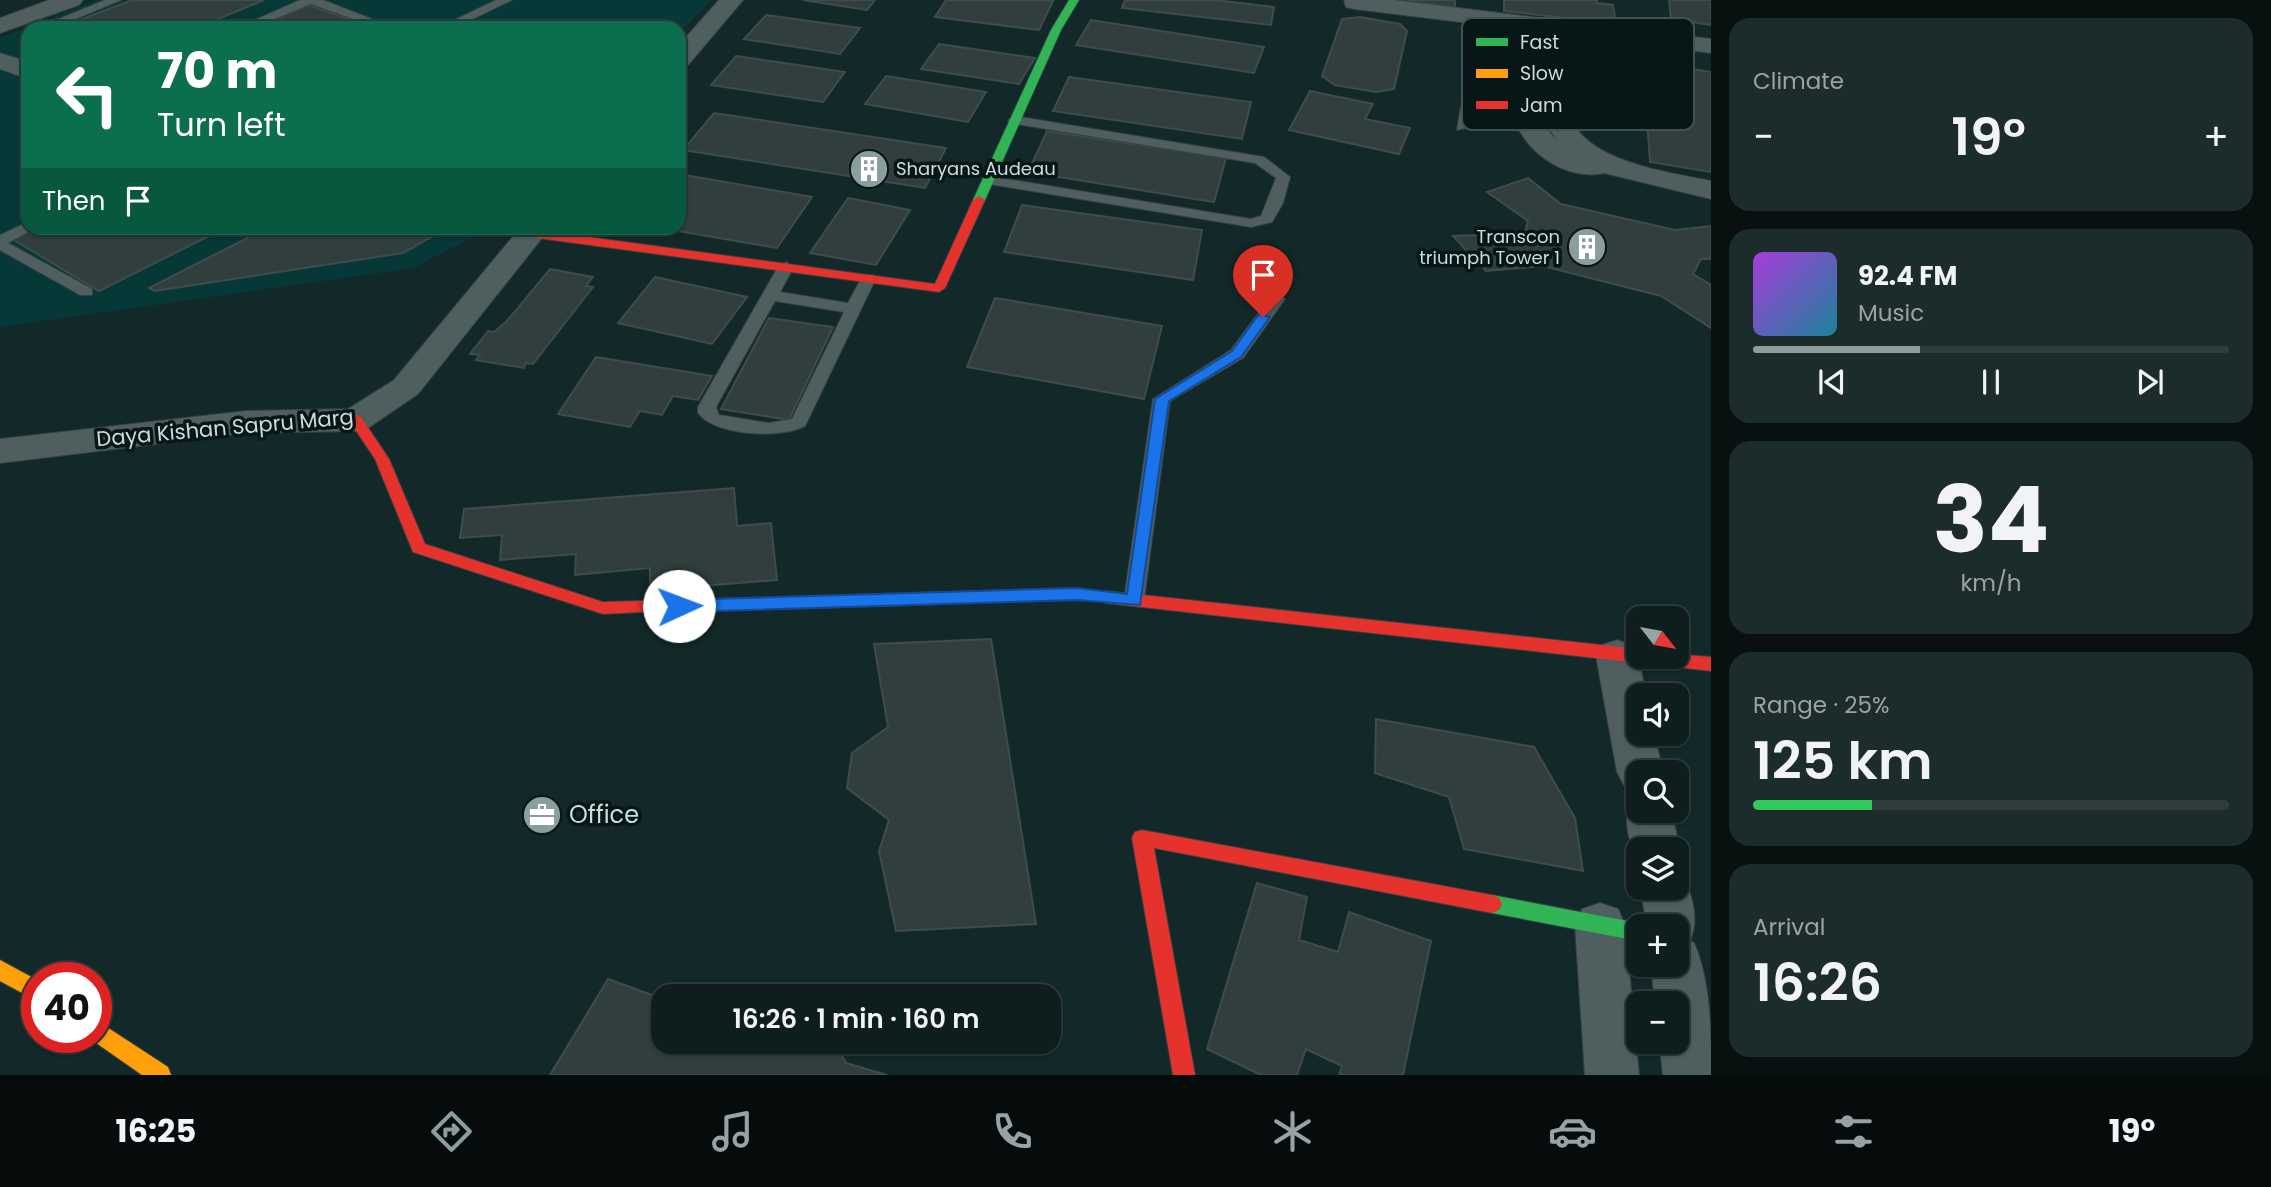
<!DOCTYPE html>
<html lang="en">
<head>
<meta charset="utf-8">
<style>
  body { margin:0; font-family:Poppins,sans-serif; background:#1c2b2b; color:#f1f3f6; height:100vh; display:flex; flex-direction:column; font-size:26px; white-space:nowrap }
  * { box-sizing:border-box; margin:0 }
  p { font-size:23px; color:#9ba2a4 }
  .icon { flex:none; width:38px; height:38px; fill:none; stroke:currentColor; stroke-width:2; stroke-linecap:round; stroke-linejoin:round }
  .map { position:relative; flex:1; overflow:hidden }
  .sheet { display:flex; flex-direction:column; gap:18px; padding:18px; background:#081010; width:560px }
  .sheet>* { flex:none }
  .guide { position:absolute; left:21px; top:21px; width:665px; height:214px; border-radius:21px; box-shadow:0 2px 5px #0004,0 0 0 2px #2e3c3c; background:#0b6e4f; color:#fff; overflow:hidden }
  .needle { width:46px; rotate:121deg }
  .tools { position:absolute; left:1626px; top:606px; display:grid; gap:14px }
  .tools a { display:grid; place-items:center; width:63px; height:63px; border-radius:14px; background:#0e1e1e; box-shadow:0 2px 5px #0004,0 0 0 2px #2e3c3c; font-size:35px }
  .speed { position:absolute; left:21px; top:962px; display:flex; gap:14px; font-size:35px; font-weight:700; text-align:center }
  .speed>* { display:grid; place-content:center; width:91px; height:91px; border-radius:50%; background:#0e1e1e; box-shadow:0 2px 5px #0004,0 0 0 2px #2e3c3c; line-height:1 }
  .speed .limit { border:10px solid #d22; background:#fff; color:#111 }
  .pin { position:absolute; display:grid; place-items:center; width:60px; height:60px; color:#fff; margin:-72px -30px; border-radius:50% 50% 50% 0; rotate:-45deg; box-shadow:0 0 7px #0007 }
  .pin .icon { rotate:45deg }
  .me { position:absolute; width:77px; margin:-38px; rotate:88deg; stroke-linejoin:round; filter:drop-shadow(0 0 5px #0008) }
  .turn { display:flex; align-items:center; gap:24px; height:147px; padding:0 21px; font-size:32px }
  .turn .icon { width:91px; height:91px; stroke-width:2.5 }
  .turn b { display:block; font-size:49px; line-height:60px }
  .then { display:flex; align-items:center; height:66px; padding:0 21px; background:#0003; gap:14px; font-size:26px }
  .big { font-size:52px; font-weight:600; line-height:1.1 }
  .sheet .tile { flex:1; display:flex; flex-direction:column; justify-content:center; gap:10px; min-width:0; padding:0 24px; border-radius:21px; background:#1c2b2b }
  .sheet .dial { align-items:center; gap:0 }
  .dial b { font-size:91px; line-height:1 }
  .song { display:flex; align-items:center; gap:21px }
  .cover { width:84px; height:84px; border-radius:10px; background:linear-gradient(135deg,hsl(280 70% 55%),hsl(190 70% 35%)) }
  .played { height:7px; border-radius:4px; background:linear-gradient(90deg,#899e9d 35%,#2e3c3c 35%) }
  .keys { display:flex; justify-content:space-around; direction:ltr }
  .heat { display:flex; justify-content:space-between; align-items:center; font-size:38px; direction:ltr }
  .charge { height:10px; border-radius:5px; background:linear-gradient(90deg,#34c759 25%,#2e3c3c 0) }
  .trip { position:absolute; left:651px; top:984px; width:410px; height:70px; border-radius:21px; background:#0e1e1e; box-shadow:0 2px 5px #0004,0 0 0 2px #2e3c3c; font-weight:600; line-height:70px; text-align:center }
  .dock { display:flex; height:112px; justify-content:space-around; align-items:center; background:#060c0c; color:#9ba2a4 }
  .dock .icon { width:49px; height:49px }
  .dock .current { color:#899e9d }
  .dock b { font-size:32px; color:#f1f3f6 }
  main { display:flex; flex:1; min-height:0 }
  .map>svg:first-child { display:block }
</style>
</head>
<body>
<main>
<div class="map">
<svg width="1711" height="1075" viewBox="0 0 1711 1075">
  <rect width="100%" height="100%" fill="#132828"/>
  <!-- built -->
  <path fill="#063838" d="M97 0H711L679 34V28H28V228H492L413 268 0 327V38Z"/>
  <!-- building -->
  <g fill="#303f3d" stroke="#3e4d4b" stroke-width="2">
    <path d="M132 0H264L196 28H84L72 23Z"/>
    <path d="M803 0H875L867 10Z"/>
    <path d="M946 0H1042L1053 1 1039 30 935 17Z"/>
    <path d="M1125 0H1215L1274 7 1271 25 1122 8Z"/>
    <path d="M1397 0H1455V7Z"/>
    <path d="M1504 0H1597V3L1613 5 1616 24 1504 11Z"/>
    <path d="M1669 0H1711V25L1671 19Z"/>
    <path d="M310 5 372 28H256Z"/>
    <path d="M766 15 860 28 840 54 744 39Z"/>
    <path d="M1360 17 1400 24 1407 31 1394 89 1376 92 1335 85 1322 76 1342 19Z"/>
    <path d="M1091 20 1264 47 1254 73 1076 45Z"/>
    <path d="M939 44 1035 58 1019 84 921 69Z"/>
    <path d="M736 56 845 72 823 102 711 85Z"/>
    <path d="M1643 62 1711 72V172L1650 162Z"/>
    <path d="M886 76 986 92 968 122 865 104Z"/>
    <path d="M1069 77 1251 102 1242 139 1053 111Z"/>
    <path d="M1310 91 1373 104 1365 119 1410 128 1399 154 1289 130Z"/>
    <path d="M714 113 946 148 925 188 683 150Z"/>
    <path d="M1047 131 1226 158 1214 202 1028 172Z"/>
    <path d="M679 174 812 197 777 248 660 228H679Z"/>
    <path d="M1528 178 1561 204 1675 230 1711 226V259H1701L1693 274 1711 285V328L1661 296 1543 266 1486 271 1453 236 1525 233 1528 221 1487 192Z"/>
    <path d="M848 198 910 210 876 265 810 253Z"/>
    <path d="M1022 205 1202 230 1193 280 1004 252Z"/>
    <path d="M38 228H225L99 291 12 239Z"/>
    <path d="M267 228H447L403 253 155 291 149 288Z"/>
    <path d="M550 269 593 277 586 286 593 287 533 364 526 363 524 368 476 360 480 355 470 354 488 331 494 332 507 321Z"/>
    <path d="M655 277 747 297 712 344 618 323Z"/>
    <path d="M995 298 1162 326 1144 399 967 367Z"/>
    <path d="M769 318 833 327 789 420 721 409Z"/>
    <path d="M596 357 712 376 698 400 673 396 662 415 640 411 630 427 558 414Z"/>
    <path d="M734 488 737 526 771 523 777 580 650 590V568L575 575 576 554 500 560 502 535 460 538 464 509Z"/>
    <path d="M991 639 1036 924 896 931 879 851 889 820 847 788 852 753 888 727 874 644Z"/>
    <path d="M1376 719 1534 747 1575 818 1583 871 1464 849 1449 797 1375 773Z"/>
    <path d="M1257 883 1307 897 1299 940 1338 952 1349 912 1431 941 1403 1075H1339L1342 1066 1306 1049 1297 1075H1261L1207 1049Z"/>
    <path d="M608 979 663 999V1041H834L846 1063 887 1075H550Z"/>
  </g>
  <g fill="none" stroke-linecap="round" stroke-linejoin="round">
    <!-- lane casing -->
    <g stroke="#324242" stroke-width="2">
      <g id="lane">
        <path d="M105 0H121L54 28H37Z"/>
        <path d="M300 0H323L395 28H378L311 4 253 28H237Z"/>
        <path d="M496 0H512L454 28H438Z"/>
        <path d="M1490 48 1542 60 1536 64 1490 56 1482 57 1469 127 1457 130 1470 55Z"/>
        <path d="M1015 116 1264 157 1290 177 1283 203 1272 222 1251 227 983 183V177L988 176 1251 219 1261 216 1276 178 1255 163 1010 123 1008 120Z"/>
        <path d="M28 222V228L33 229 8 243 92 289V295H80L0 250V235Z"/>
        <path d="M786 262 794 267 780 292 848 303 863 275H873L876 278 805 426C781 439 715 436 698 413V407L778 267ZM775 301 844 312 792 419 769 423 719 415 716 407Z"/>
        <path d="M1277 294 1285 299 1243 358 1170 401 1144 600 1141 605H1127L1124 600 1153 399 1231 350 1271 296Z"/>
      </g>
    </g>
    <!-- street casing -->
    <g stroke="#324242" stroke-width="2">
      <g id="street">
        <path d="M49 0H83L79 5 0 33V18Z"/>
        <path d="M719 0H743L688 65 679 67V45Z"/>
        <path d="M1344 0H1394L1711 39V53L1591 38C1581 56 1570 74 1568 93 1560 160 1665 171 1711 181V199L1604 173C1566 182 1517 149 1513 109 1510 82 1525 55 1535 31L1354 9 1346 7ZM1558 34 1568 36C1548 71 1529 104 1557 140 1524 110 1544 69 1558 34Z"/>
        <path d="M0 53 28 62V79L0 69Z"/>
        <path d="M520 228H550L418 394 368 428 356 431 246 433 0 463V439L246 411 348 409 394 380Z"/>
        <path d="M1617 640 1632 645 1638 656 1646 695H1638V733H1654L1663 772H1638V790L1624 785 1617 772 1596 656 1602 645Z"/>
        <path d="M1638 794V810H1671L1680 849 1676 856V849H1638V861C1628 841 1622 816 1632 796Z"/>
        <path d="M1676 870 1681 872C1692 894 1700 919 1690 941L1694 943C1711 982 1711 1032 1711 1075H1663L1659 1041H1676V1003H1655L1651 964H1676V926H1647L1640 887H1676Z"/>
        <path d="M1600 903 1618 909 1625 925 1639 1075H1585L1575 925 1582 909Z"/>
      </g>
    </g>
    <!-- fast casing -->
    <g stroke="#324242" stroke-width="2">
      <g id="fast">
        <path d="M1069 0H1079L1061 30 985 200 983 203H975L973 200 1051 30Z"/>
        <path d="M1077 588 1112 593 1114 597 1112 601 1077 600 674 612 668 610 666 606 668 602 674 600Z"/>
        <path d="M1492 895 1638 923 1645 926H1638V941L1492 913 1485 910 1482 904 1485 898Z"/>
      </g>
    </g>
    <!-- slow casing -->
    <g stroke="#324242" stroke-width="2">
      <g id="slow">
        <path d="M0 960 37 980V1001L0 981Z"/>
        <path d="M96 1020 168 1067 171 1075H142L89 1038H96Z"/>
      </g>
    </g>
    <!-- jam casing -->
    <g stroke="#324242" stroke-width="2">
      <g id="jam">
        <path d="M979 196 985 200 945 288 939 292 530 237 524 233 530 229 935 284 973 200Z"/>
        <path d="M356 415 361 417 389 459 425 544 603 602 674 600 680 602 682 606 680 610 603 614 413 552 375 459 349 420Z"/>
        <path d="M1106 591 1638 649V656H1676V654L1711 657V671L1106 603 1100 601 1098 597 1100 593Z"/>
        <path d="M1142 830 1492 895 1499 898 1502 904 1499 910 1492 913 1154 848 1195 1075H1173L1132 838 1135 832Z"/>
      </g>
    </g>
    <!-- lane -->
    <use href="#lane" fill="#4f5f5f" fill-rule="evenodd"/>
    <!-- street -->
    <use href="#street" fill="#4f5f5f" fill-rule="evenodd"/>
    <!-- fast -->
    <use href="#fast" fill="#30b455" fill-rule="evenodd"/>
    <!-- slow -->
    <use href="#slow" fill="#ff9f0a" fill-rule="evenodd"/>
    <!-- jam -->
    <use href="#jam" fill="#e5322d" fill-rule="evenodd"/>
  </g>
  <!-- route -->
  <path fill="#1a73e8" stroke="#114b97" stroke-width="2" d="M1259 314 1270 317 1241 357 1169 401 1140 605 1077 600 679 612 671 606 679 600 1077 588 1127 594 1155 399 1232 351Z"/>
  <!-- icons -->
  <defs>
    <g id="building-disc" transform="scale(2.0125)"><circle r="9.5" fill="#899e9d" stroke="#071616"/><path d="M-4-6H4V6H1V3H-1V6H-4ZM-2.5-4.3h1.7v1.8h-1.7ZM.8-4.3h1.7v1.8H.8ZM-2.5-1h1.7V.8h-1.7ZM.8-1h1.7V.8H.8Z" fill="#fff"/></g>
    <g id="office-disc" transform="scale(2.0125)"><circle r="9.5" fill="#899e9d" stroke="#071616"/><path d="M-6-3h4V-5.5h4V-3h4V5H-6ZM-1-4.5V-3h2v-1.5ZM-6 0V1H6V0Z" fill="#fff"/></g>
  </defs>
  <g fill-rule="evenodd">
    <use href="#building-disc" x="869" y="169"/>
    <use href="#building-disc" x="1587" y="247"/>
    <use href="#office-disc" x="542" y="815"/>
  </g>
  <g text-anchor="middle" stroke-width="7" stroke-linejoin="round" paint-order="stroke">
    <!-- far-poi labels -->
    <g font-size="18" fill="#c9dddc" stroke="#071616" text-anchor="start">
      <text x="896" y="175">Sharyans Audeau</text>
      <text x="1560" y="243" text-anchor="end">Transcon<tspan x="1560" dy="21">triumph Tower 1</tspan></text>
    </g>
    <!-- street labels -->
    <g font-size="21" fill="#c9dddc" stroke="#071616">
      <text transform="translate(225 428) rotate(-5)" y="7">Daya Kishan Sapru Marg</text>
    </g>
    <!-- near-poi labels -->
    <g font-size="24" fill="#c9dddc" stroke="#071616" text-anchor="start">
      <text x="569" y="823">Office</text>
    </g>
  </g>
  <!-- legend -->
  <rect x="1462" y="18" width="232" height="112" rx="10" fill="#071616" stroke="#415251" stroke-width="2"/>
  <rect x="1476" y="38" width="32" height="8" fill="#30b455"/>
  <rect x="1476" y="69" width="32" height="9" fill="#ff9f0a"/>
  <rect x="1476" y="101" width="32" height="8" fill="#e5322d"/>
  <g font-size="19" fill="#c9dddc">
    <text x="1520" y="49">Fast</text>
    <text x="1520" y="80">Slow</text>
    <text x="1520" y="112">Jam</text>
  </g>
</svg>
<div class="tools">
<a><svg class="needle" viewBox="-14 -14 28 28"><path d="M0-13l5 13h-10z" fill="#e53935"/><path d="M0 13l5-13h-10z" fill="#9ba2a4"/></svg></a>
<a><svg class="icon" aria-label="sound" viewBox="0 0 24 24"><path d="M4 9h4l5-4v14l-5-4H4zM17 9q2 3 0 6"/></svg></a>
<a><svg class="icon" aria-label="search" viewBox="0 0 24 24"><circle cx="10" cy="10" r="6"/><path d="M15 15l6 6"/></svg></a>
<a><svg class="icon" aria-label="layers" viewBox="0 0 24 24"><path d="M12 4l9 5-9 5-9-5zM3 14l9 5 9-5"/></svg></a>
<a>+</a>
<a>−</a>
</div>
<div class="speed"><div class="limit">40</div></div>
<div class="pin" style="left:1263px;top:317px;background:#d93025"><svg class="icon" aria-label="arrive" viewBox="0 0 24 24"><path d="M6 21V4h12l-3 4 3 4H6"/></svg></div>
<svg class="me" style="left:679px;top:606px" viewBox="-20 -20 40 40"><circle r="19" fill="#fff"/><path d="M0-13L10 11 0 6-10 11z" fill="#1a73e8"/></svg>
<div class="trip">16:26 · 1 min · 160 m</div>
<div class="guide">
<div class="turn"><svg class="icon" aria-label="left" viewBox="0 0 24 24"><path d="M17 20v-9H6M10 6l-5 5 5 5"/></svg><div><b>70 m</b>Turn left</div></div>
<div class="then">Then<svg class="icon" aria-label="arrive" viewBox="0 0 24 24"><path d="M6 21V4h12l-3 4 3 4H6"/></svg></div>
</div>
</div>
<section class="sheet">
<div class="tile"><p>Climate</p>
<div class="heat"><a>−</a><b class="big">19°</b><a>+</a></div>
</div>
<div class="tile">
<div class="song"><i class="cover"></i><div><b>92.4 FM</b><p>Music</p></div></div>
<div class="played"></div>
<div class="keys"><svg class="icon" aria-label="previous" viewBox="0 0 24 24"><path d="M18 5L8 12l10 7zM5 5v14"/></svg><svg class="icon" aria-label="pause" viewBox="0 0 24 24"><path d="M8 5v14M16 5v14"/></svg><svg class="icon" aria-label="next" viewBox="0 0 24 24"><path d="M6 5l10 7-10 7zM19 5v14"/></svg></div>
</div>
<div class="tile dial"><b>34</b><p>km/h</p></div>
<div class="tile"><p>Range · 25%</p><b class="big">125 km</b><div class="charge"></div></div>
<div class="tile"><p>Arrival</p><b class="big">16:26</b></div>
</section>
</main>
<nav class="dock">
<b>16:25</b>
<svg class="icon current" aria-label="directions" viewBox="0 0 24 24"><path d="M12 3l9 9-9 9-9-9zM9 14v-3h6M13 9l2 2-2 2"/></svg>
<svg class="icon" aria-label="music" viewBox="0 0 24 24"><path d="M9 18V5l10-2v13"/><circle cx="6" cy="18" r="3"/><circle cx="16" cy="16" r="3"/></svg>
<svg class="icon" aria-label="phone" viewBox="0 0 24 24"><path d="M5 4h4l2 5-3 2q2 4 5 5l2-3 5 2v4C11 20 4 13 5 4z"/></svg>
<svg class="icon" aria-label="climate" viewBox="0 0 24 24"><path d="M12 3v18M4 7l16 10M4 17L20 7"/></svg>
<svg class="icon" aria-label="car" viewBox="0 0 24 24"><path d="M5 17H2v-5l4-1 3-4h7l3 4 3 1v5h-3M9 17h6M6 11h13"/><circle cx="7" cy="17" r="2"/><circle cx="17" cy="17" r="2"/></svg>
<svg class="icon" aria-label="filters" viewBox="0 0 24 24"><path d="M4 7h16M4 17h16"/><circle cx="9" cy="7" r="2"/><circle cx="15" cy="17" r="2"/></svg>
<b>19°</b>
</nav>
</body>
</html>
